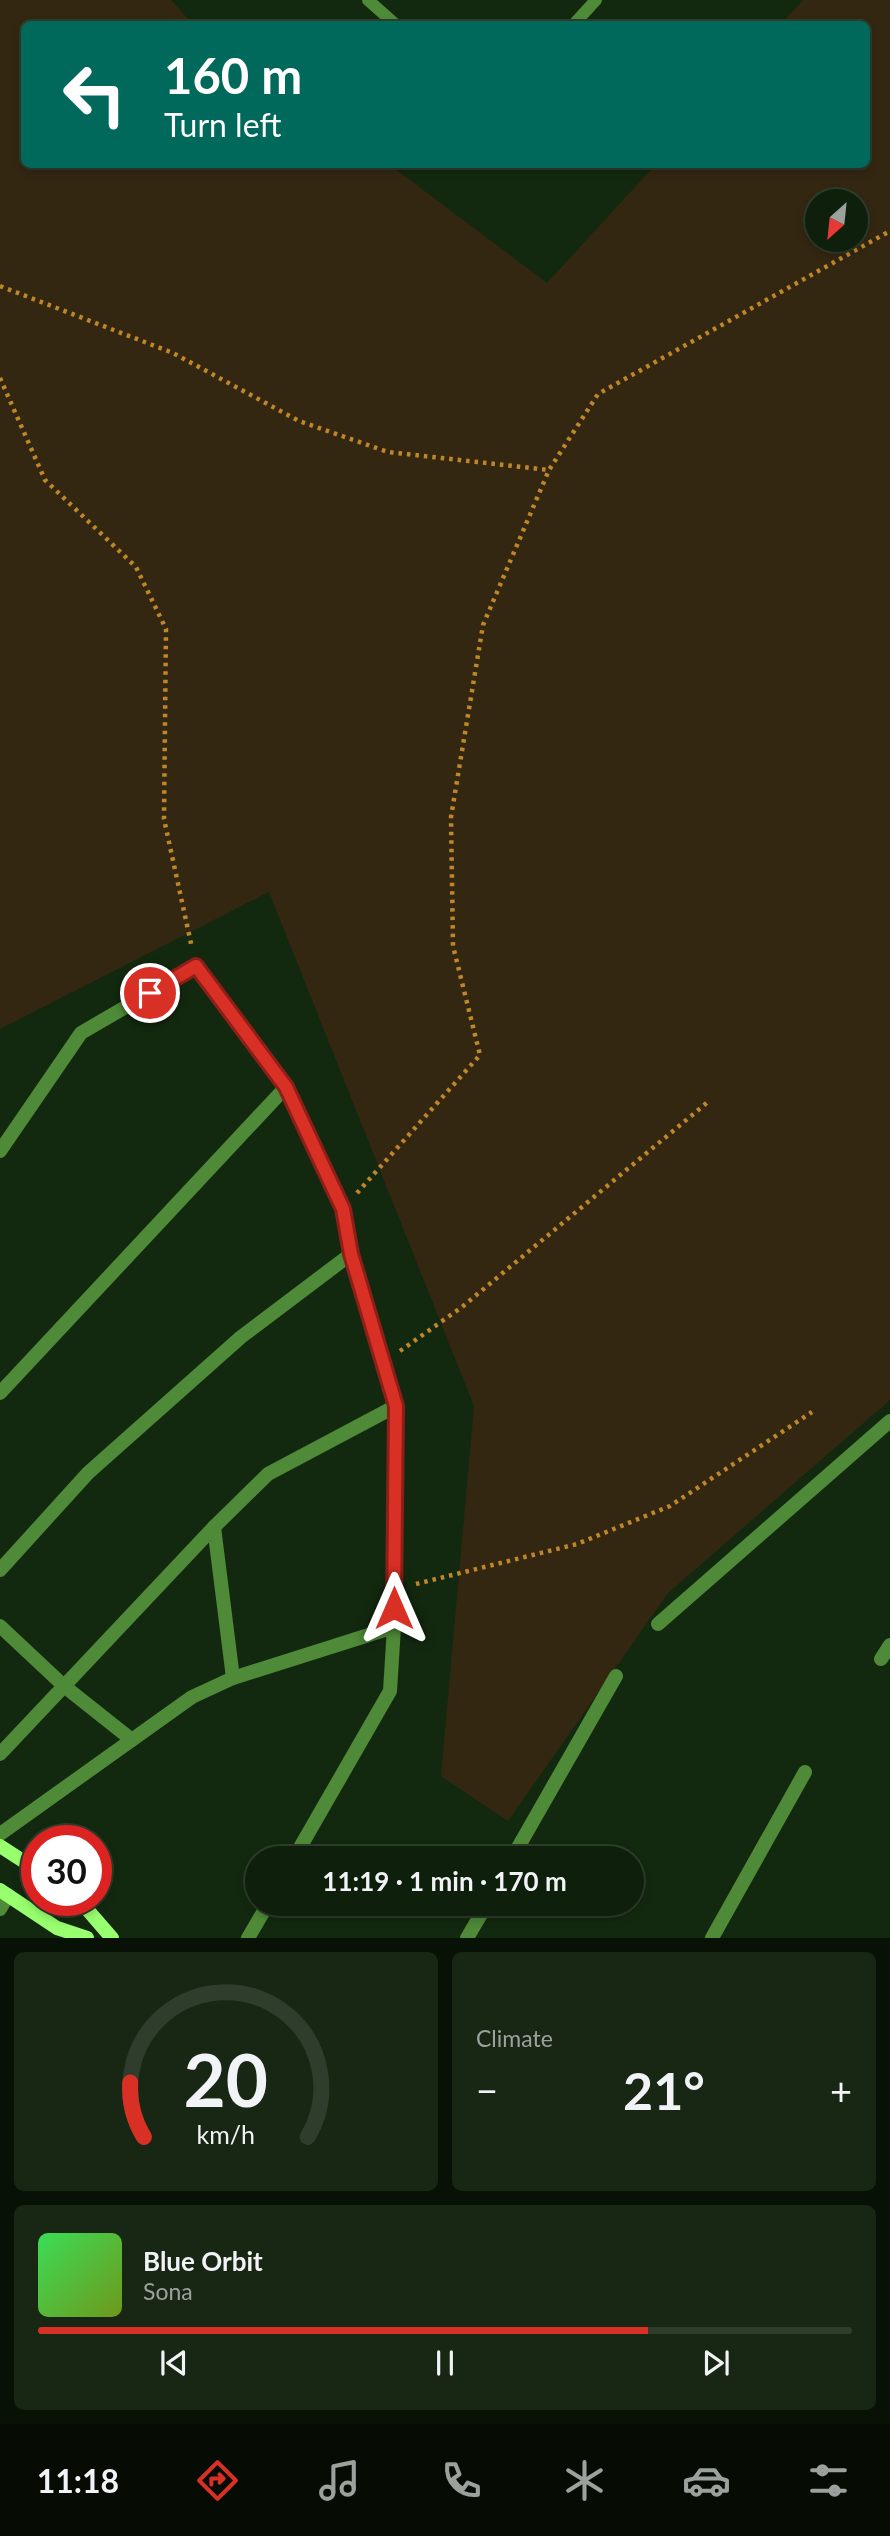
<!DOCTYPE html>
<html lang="en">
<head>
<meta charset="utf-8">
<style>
  body { margin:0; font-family:Lato,sans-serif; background:#172714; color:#f1f3f6; height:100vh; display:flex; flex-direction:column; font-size:26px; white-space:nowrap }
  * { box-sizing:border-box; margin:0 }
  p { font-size:23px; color:#9ba29d }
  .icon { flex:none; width:38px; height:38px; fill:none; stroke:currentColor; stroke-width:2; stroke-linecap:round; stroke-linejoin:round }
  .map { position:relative; height:1938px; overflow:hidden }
  .side { display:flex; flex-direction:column; gap:14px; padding:14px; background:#081106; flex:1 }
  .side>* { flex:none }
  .banner { position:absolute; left:21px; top:21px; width:849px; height:147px; border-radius:10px; box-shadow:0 4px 10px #0003,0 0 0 2px #2e3d2c; background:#00695c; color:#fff; overflow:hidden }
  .needle { width:46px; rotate:207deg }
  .buttons { position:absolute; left:805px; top:189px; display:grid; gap:14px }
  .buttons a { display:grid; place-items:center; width:63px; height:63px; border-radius:50%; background:#0e1f0b; box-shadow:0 4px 10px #0003,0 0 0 2px #2e3d2c; font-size:35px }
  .speed { position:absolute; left:21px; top:1825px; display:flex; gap:14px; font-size:35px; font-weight:700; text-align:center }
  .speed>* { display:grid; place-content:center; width:91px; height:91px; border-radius:50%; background:#0e1f0b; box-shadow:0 4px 10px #0003,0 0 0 2px #2e3d2c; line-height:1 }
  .speed .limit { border:10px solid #d22; background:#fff; color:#111 }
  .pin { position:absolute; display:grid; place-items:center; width:60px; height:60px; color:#fff; margin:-30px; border:4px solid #fff; border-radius:50%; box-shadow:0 2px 7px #0007 }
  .me { position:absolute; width:77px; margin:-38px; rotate:0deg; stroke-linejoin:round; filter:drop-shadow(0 0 5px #0008) }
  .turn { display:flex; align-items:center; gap:24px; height:147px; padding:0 28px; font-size:32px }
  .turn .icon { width:91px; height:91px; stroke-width:2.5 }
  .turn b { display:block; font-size:49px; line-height:60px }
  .big { font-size:52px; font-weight:700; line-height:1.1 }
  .side .widget { flex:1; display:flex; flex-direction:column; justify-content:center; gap:10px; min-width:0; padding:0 24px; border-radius:10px; background:#172714 }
  .side .dial { align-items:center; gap:0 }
  .dial svg { height:182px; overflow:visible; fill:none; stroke:#2e3d2c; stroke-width:7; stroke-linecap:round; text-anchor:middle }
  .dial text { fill:#f1f3f6; stroke:none }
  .song { display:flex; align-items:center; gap:21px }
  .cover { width:84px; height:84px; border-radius:10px; background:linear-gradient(135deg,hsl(130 70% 55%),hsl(80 70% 35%)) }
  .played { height:7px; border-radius:4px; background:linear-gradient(90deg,#d93025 75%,#2e3d2c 75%) }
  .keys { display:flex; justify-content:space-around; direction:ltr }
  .heat { display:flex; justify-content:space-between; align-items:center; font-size:38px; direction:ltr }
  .side .tiles { flex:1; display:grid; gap:14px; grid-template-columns:1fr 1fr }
  .widget:last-child { grid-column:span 2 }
  .trip { position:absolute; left:245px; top:1846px; width:399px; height:70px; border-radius:35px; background:#0e1f0b; box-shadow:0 4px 10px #0003,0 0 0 2px #2e3d2c; font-weight:700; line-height:70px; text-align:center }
  .menu { display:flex; height:112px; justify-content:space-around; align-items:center; background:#060c04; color:#9ba29d }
  .menu .icon { width:49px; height:49px }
  .menu .on { color:#d93025 }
  .menu b { font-size:32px; color:#f1f3f6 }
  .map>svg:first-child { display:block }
</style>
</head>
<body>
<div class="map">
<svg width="890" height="1938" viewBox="0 0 890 1938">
  <rect width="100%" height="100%" fill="#13290f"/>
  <!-- green -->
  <path fill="#332712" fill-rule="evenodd" d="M0 0H171L193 24H24V164L390 165 547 283 655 165 866 164V24H781L803 0H890V1400L668 1593 508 1821 441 1776 474 1406 269 892 0 1029ZM817 201H856V240H817Z"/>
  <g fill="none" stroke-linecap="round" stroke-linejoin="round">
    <!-- path -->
    <g stroke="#c0872a" stroke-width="4.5" stroke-dasharray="3.5 5" stroke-linecap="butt">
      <path d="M0 286 173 353 299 421 388 452 549 470"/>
      <path d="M0 378 45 480 136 567 166 629 164 819 192 948"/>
      <path d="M357 1193 480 1055 453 946 451 817 483 625 549 470 598 394 890 231"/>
      <path d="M400 1351 462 1307 709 1101"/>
      <path d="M416 1584 577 1544 670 1506 812 1412"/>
    </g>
    <!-- lane -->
    <g stroke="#4f8a38" stroke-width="12">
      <path d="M368 0 395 24"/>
      <path d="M574 24 596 0"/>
    </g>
    <!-- street -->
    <g stroke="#4f8a38" stroke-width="14">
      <path d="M0 1151 81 1033 196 966 286 1087 343 1209 351 1254 396 1406 394 1627 390 1691 294 1858"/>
      <path d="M0 1393 286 1087"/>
      <path d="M214 1527 233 1678"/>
      <path d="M0 1570 88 1473 241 1337 351 1254"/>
      <path d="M658 1624 890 1421"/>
      <path d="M0 1626 64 1686 132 1740"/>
      <path d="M881 1659 890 1645"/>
      <path d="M0 1754 214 1527 268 1474 396 1406"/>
      <path d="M0 1834 192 1697 233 1678 394 1627"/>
      <path d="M512 1858 616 1676"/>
      <path d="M0 1909 8 1895"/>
      <path d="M248 1938 268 1904"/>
      <path d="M467 1938 487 1904"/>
      <path d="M712 1938 805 1772"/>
    </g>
    <!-- secondary -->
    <g stroke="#98ff6e" stroke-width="14">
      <path d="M0 1846 37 1870"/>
      <path d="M0 1890 57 1928 87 1938"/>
      <path d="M79 1900 112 1938"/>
    </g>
  </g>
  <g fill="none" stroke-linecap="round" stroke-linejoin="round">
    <!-- route casing -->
    <g stroke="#8d1f18" stroke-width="18">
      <path id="route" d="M150 993 196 966 286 1087 343 1209 351 1254 396 1406 394 1608"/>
    </g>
    <!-- route -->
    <use href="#route" stroke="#d93025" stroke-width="12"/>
  </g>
</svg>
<div class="buttons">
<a><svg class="needle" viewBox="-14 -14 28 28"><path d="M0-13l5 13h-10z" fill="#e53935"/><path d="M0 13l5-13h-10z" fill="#9ba29d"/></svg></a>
</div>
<div class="speed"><div class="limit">30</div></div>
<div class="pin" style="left:150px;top:993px;background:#d93025"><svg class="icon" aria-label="arrive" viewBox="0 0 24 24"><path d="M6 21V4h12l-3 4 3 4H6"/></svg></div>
<svg class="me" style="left:394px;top:1608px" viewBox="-20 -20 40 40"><path d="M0-17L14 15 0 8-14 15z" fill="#d93025" stroke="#fff" stroke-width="4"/></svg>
<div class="trip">11:19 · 1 min · 170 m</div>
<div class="banner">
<div class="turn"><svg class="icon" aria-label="left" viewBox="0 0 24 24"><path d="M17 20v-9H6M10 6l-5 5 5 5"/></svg><div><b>160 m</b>Turn left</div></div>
</div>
</div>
<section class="side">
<div class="tiles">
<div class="widget dial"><svg viewBox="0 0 100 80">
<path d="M14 69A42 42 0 1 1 86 69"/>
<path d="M14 69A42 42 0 0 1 8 45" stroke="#d93025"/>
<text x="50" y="56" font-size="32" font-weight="700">20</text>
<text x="50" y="72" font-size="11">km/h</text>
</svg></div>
<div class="widget"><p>Climate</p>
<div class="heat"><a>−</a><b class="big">21°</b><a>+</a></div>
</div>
<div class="widget">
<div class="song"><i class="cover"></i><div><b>Blue Orbit</b><p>Sona</p></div></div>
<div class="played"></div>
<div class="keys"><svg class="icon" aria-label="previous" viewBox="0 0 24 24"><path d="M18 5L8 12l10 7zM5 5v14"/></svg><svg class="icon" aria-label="pause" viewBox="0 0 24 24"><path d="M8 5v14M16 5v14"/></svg><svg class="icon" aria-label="next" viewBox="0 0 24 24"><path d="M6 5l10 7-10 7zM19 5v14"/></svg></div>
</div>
</div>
</section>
<nav class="menu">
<b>11:18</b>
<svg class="icon on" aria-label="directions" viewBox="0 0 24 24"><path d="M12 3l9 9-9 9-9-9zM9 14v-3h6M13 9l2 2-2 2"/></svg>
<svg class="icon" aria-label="music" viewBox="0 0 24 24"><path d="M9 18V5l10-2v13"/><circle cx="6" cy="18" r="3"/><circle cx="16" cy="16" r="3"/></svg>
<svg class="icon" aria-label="phone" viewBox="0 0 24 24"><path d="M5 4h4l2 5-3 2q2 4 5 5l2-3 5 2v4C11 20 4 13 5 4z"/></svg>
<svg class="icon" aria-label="climate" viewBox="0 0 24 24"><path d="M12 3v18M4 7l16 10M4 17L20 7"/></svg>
<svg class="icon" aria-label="car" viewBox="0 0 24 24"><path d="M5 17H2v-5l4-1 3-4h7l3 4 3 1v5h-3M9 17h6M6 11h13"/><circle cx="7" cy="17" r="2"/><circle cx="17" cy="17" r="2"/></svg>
<svg class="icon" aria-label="filters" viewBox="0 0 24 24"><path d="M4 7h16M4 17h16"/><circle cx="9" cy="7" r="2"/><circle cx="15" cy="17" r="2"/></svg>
</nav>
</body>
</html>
